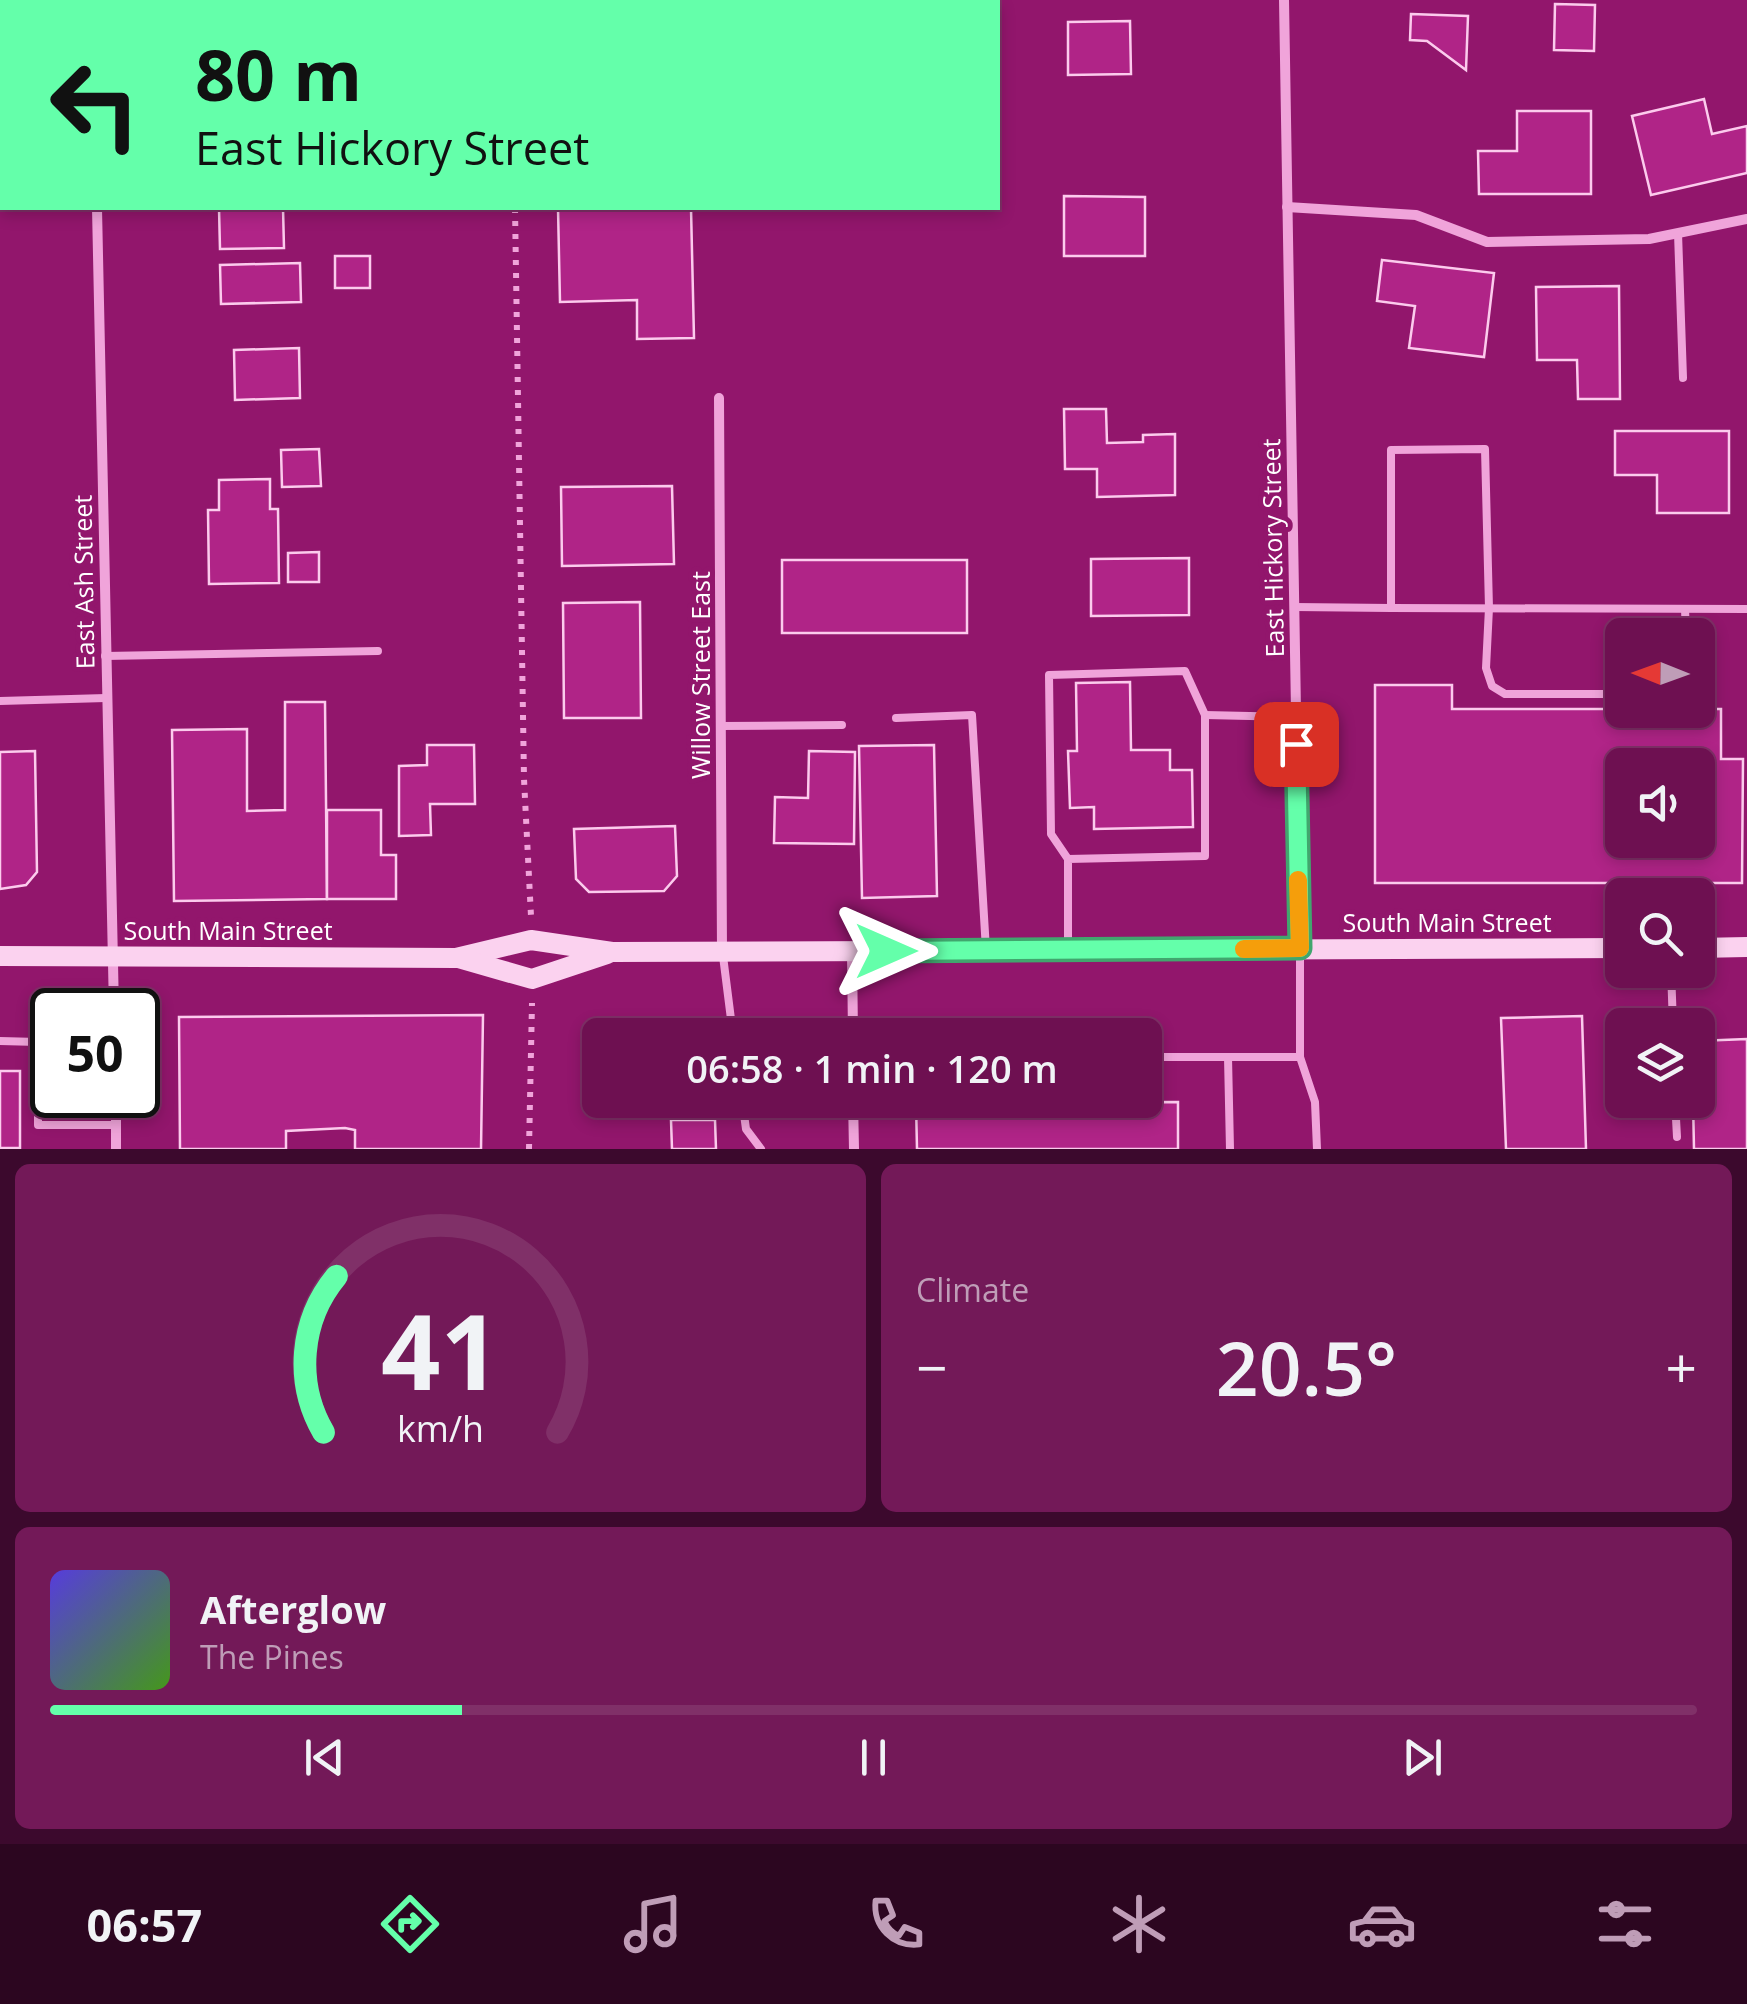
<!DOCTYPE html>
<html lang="en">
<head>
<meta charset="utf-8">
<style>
  body { margin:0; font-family:"Open Sans",sans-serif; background:#731958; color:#f1f3f6; height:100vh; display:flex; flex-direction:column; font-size:38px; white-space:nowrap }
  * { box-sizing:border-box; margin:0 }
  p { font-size:32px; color:#bf9db7 }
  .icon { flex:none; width:55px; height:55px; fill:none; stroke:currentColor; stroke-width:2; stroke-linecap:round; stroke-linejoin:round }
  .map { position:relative; height:1149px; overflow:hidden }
  .sheet { display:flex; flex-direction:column; gap:15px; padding:15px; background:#3c092d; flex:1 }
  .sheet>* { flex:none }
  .top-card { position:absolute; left:0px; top:0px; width:1000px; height:210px; box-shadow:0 5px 15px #0003,0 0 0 2px #803068; background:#64ffaa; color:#111; overflow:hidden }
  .needle { width:65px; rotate:271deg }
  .tools { position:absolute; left:1605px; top:618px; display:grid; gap:20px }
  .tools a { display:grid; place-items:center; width:110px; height:110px; border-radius:15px; background:#6e1051; box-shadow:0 5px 15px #0003,0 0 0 2px #803068; font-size:50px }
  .speed { position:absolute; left:30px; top:988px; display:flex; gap:20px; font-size:50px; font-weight:700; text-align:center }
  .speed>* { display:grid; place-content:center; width:130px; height:130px; border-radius:50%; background:#6e1051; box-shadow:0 5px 15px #0003,0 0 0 2px #803068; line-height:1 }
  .speed .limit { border:5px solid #111; border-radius:15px; background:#fff; color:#111 }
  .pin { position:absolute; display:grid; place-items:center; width:85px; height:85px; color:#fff; margin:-42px; border-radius:20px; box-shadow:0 5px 15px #0006 }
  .me { position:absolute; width:110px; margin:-55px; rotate:90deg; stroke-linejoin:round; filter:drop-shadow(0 0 8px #0008) }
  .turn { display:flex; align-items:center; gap:35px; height:210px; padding:0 30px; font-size:45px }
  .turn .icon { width:130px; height:130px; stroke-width:2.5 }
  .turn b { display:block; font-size:70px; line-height:85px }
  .big { font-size:75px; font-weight:600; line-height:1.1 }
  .sheet .widget { flex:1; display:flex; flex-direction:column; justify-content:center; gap:15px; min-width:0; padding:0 35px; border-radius:15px; background:#731958 }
  .sheet .dial { align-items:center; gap:0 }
  .dial svg { height:260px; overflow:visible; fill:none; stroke:#803068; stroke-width:7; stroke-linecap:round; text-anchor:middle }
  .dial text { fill:#f1f3f6; stroke:none }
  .song { display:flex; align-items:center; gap:30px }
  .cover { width:120px; height:120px; border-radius:15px; background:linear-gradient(135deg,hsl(250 70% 55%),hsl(100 70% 35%)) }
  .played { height:10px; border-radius:5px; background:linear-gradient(90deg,#64ffaa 25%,#803068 25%) }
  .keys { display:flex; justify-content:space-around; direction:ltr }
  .heat { display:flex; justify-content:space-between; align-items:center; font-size:55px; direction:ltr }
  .sheet .tiles { flex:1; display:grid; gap:15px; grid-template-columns:1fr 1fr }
  .widget:last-child { grid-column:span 2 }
  .trip { position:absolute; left:582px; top:1018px; width:580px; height:100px; border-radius:15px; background:#6e1051; box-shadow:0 5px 15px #0003,0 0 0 2px #803068; font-weight:600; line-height:100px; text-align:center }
  .menu { display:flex; height:160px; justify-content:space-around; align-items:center; background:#2c0620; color:#bf9db7 }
  .menu .icon { width:70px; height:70px }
  .menu .active { color:#64ffaa }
  .menu b { font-size:45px; color:#f1f3f6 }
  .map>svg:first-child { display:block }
</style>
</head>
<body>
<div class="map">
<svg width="1747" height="1149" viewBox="0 0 1747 1149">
  <rect width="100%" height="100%" fill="#92166c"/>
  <!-- building -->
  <g fill="#b02487" stroke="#fccbed" stroke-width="2.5" fill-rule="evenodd">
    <rect x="206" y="0" width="76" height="2"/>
    <path d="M1555 4 1595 5 1594 51 1554 50Z"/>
    <path d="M1411 14 1468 16 1466 70 1427 41 1410 40Z"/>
    <path d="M1130 21 1131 74 1068 75V22Z"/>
    <path d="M1704 99 1712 134 1747 126V173L1651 195 1632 116Z"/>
    <path d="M1517 111H1591V194H1479L1478 151H1517Z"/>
    <path d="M1064 196 1145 197V256H1064Z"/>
    <path d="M219 208H283L284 248 220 249Z"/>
    <path d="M558 208H691L694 338 637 339V300L560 302Z"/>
    <rect x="335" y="256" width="35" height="32"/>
    <path d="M1382 260 1494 273 1484 357 1409 348 1415 306 1377 301Z"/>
    <path d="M300 263 301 302 221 304 220 265Z"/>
    <path d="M1619 286 1620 399H1578L1577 360H1537L1536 287Z"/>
    <path d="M299 348 300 398 235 400 234 350Z"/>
    <path d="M1064 409H1106L1107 443 1143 442V435L1175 434V495L1097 497V469H1065Z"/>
    <path d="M1615 431H1729V513H1657V475H1615Z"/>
    <path d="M319 449 321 486 282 487 281 450Z"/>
    <path d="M270 479V509H278L279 583 209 584 208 510H219V480Z"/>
    <path d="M672 486 674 564 562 566 561 487Z"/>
    <path d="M319 552V582H288V553Z"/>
    <path d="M1189 558V615L1091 616V559Z"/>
    <rect x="782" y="560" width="185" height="73"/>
    <path d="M640 602 641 718H564L563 603Z"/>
    <path d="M1130 682 1131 750H1170V770H1192L1193 827 1094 829V807L1070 808 1068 751H1077L1076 683Z"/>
    <path d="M1375 685H1452V709H1721V759H1743L1742 883H1375ZM1622 765H1698V840H1622Z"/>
    <path d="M285 702H325L327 899 174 901 172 730 247 729V811L285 810Z"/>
    <path d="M427 745H474L475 804H430L431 835 399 836V766L427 765Z"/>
    <path d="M934 745 937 896 862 898 859 746Z"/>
    <path d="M35 751 37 872 26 885 0 889V752Z"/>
    <path d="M809 751 855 752 854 844 774 843 775 797 808 798Z"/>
    <path d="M327 810H381V855H396V899H327Z"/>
    <path d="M675 826 677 876 664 891 589 892 576 879 574 829Z"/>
    <path d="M483 1015 481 1149H355V1130L345 1128 286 1131V1149H180L179 1017Z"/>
    <path d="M1582 1016 1586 1149H1506L1501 1018Z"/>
    <path d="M1747 1039V1149H1694L1693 1100H1698V1041Z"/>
    <rect x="0" y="1071" width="20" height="77"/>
    <path d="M1178 1102V1149H917L916 1103Z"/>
    <path d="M671 1120H715L716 1149H672Z"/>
  </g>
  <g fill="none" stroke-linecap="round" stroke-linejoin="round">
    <!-- path -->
    <g stroke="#f0a4da" stroke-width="6" stroke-dasharray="5 8" stroke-linecap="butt">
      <path d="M511 0V2"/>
      <path d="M515 208 524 779 531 916"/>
      <path d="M529 1149 532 1003"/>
    </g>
    <!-- service -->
    <g stroke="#f0a4da" stroke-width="8">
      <path d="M1678 233 1683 378"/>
      <path d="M1294 607 1391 608V450L1485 449 1489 608 1486 668 1492 686 1505 694H1622"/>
      <path d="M1391 608 1747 609"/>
      <path d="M1685 609 1686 635"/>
      <path d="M105 656 378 651"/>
      <path d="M0 701 106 698"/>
      <path d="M1205 715 1296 717"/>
      <path d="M896 718 972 715 986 950"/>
      <path d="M721 726 842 725"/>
      <path d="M1068 859 1205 856V715L1185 671 1049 675 1051 834 1068 859V949"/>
      <path d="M1300 951V1057L1315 1102 1317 1149"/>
      <path d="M723 956 733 1035"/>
      <path d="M1671 970 1673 1025"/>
      <path d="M0 1041 38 1042V1125H117"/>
      <path d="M1145 1057H1300"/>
      <path d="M1228 1057 1230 1149"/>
      <path d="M742 1100 746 1129 761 1149"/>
      <path d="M1675 1100 1677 1137"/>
    </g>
    <!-- minor -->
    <g stroke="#f0a4da" stroke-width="10">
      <path d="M93 0V2"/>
      <path d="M1284 0 1300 948"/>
      <path d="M0 64H2"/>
      <path d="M1287 207 1416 215 1487 242 1649 239 1747 219"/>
      <path d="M97 208 114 1010"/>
      <path d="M719 398 722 951"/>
      <path d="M852 952 853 1035"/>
      <path d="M116 1095V1149"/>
      <path d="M853 1100 854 1149"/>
    </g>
    <!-- secondary -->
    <g stroke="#fbd2ef" stroke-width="20">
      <path d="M1698 948 1747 947"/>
      <path d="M0 956 456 958 531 940 612 952 1622 948"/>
      <path d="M458 958 532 979 607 954"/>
    </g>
  </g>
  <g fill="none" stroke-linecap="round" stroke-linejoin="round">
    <!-- route casing -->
    <g stroke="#41a66e" stroke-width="25">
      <path id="route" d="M886 951 1300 948 1296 744"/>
    </g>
    <!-- route -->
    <use href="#route" stroke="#64ffaa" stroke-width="18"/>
    <!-- slow -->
    <path stroke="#f59e0b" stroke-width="18" d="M1244 949 1300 948 1298 880"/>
  </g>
  <g text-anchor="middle" stroke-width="10" stroke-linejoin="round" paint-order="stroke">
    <!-- street labels -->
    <g font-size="25" fill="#fff" stroke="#92166c">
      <text transform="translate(1273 548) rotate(-91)" y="9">East Hickory Street</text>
      <text transform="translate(84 582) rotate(-91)" y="9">East Ash Street</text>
      <text transform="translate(701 675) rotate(-90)" y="9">Willow Street East</text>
      <text x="1447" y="932">South Main Street</text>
      <text x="228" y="940">South Main Street</text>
    </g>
  </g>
</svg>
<div class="tools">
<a><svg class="needle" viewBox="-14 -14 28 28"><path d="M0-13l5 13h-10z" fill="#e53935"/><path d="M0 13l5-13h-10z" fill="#bf9db7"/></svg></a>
<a><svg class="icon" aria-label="sound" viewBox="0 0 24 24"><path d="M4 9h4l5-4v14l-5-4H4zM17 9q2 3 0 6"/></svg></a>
<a><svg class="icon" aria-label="search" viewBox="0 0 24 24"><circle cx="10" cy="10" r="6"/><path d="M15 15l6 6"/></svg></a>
<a><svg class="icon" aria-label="layers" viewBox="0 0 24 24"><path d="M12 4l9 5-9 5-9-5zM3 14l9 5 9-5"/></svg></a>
</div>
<div class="speed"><div class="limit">50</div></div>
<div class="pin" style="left:1296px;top:744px;background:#d93025"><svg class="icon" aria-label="arrive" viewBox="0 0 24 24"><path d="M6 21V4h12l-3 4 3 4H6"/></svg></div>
<svg class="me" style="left:886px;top:951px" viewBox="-20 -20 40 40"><path d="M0-17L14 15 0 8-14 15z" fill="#64ffaa" stroke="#fff" stroke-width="4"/></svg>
<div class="trip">06:58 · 1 min · 120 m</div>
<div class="top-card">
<div class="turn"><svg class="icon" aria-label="left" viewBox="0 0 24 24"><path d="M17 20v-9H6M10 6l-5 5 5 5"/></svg><div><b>80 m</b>East Hickory Street</div></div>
</div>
</div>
<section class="sheet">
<div class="tiles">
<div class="widget dial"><svg viewBox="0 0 100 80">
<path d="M14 69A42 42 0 1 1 86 69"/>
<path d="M14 69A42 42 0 0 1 18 21" stroke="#64ffaa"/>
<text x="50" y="56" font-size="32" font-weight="700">41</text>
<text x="50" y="72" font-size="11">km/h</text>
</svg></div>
<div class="widget"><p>Climate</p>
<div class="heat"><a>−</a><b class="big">20.5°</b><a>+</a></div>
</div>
<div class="widget">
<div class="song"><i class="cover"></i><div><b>Afterglow</b><p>The Pines</p></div></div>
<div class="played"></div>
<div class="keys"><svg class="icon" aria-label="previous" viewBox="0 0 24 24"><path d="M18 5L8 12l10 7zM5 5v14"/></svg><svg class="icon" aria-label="pause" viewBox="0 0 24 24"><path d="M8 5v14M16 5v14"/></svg><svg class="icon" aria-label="next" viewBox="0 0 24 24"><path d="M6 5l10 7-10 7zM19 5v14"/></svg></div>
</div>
</div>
</section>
<nav class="menu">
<b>06:57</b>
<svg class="icon active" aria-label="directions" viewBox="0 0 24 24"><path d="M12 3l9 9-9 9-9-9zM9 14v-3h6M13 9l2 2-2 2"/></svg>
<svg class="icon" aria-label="music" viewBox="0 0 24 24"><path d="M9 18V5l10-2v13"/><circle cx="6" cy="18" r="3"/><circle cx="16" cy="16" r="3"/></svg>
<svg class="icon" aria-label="phone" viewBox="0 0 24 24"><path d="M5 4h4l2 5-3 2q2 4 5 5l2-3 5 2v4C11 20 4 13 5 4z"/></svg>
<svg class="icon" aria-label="climate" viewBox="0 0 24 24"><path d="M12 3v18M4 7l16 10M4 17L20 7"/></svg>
<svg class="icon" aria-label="car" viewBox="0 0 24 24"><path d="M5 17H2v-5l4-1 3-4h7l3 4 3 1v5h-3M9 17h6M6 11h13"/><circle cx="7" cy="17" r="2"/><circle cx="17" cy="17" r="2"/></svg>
<svg class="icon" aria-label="filters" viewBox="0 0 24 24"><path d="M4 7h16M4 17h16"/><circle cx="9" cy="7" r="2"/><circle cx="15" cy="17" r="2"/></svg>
</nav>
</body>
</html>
